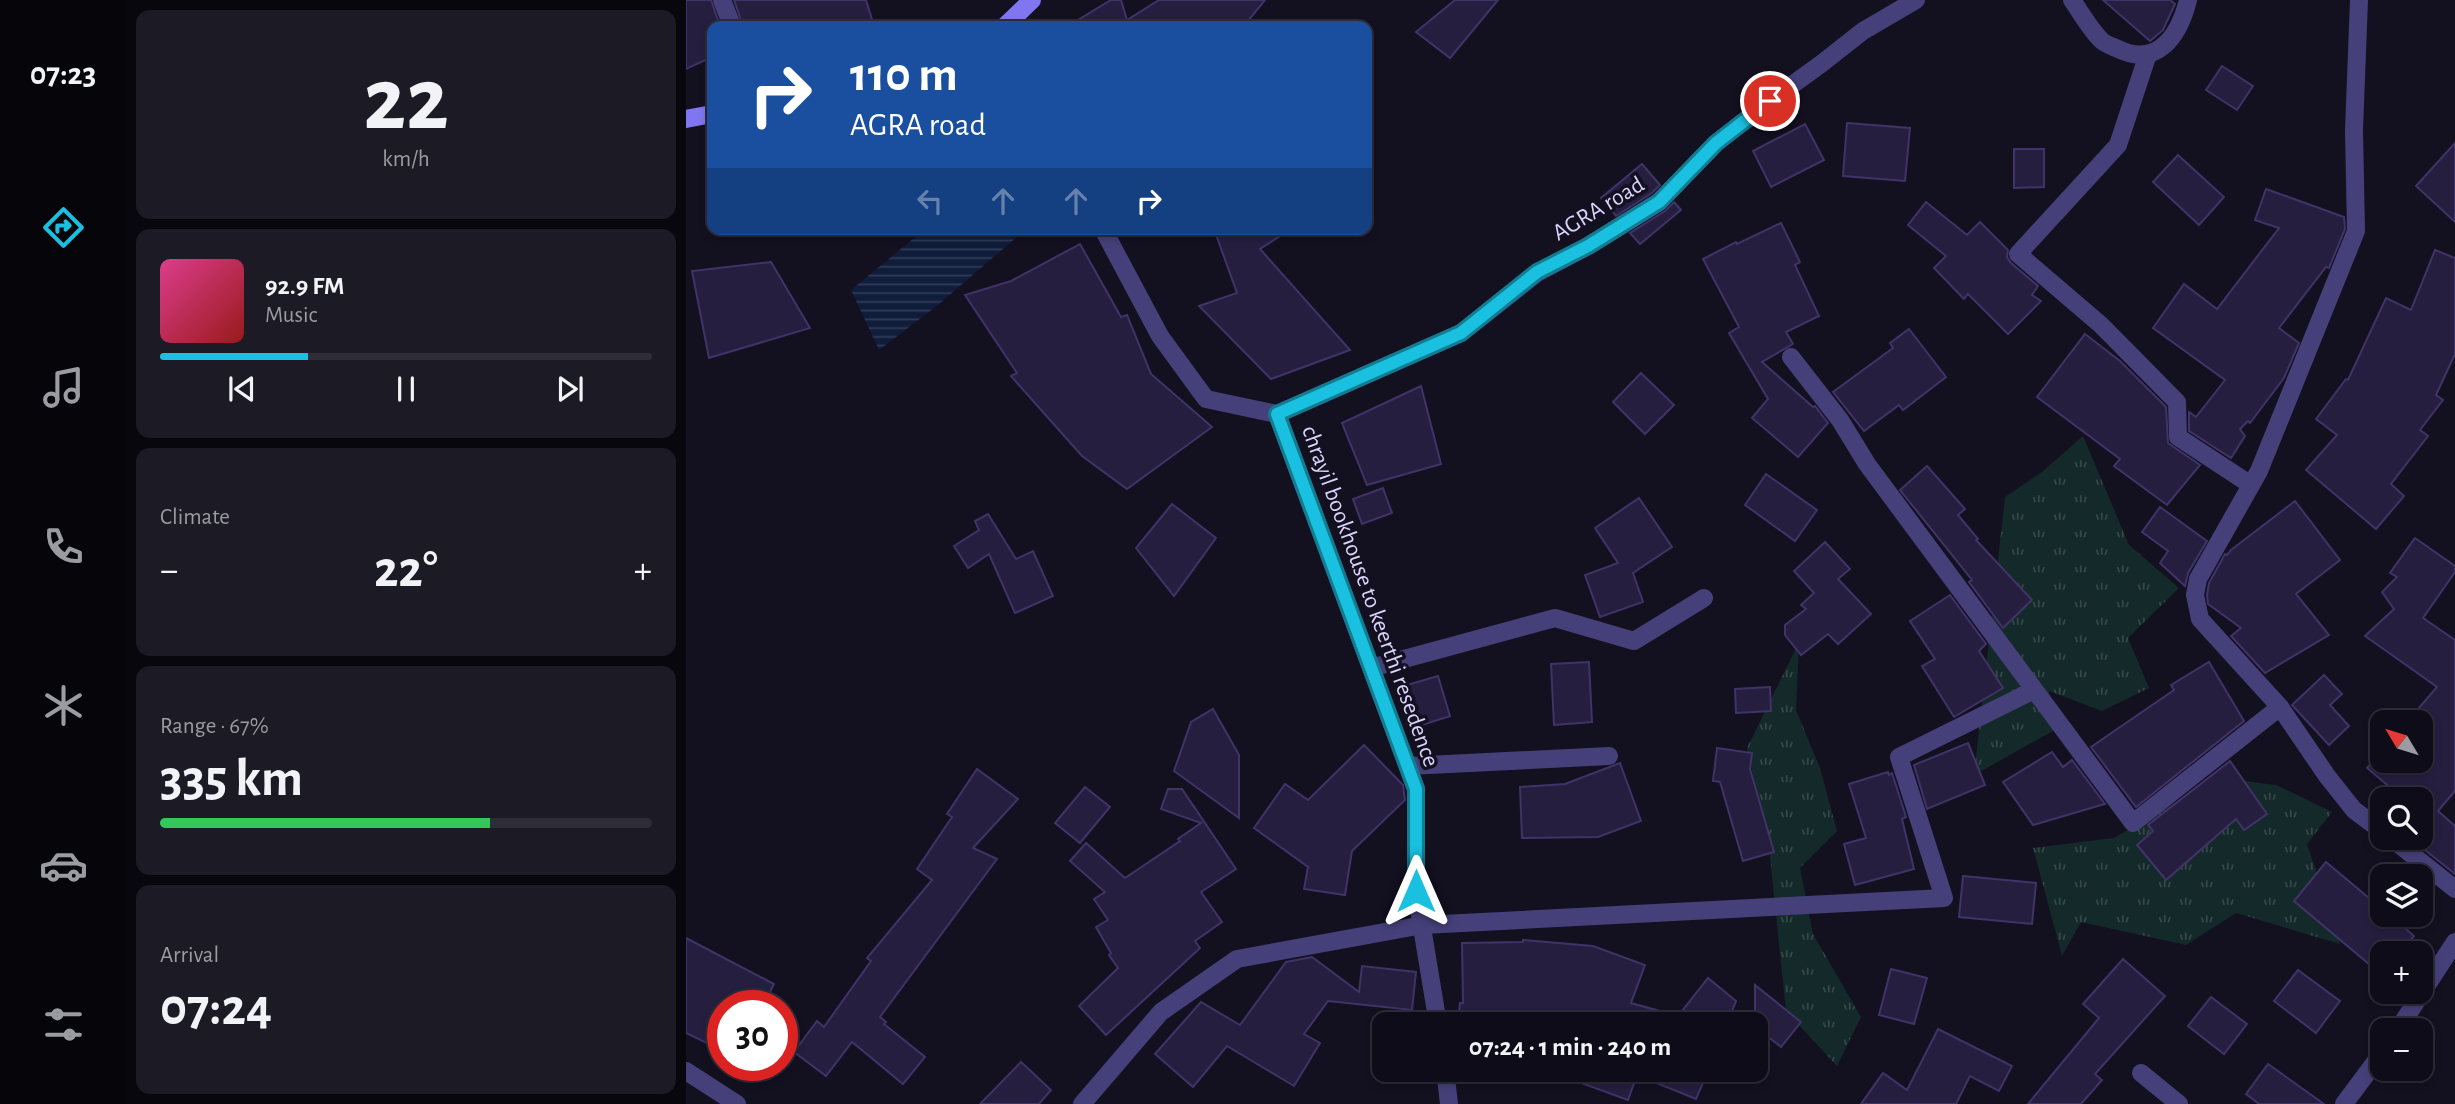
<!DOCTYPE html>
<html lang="en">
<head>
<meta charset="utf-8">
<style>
  body { margin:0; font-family:"Alegreya Sans",sans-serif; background:#1c1a25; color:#f1f3f6; height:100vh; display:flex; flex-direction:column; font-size:26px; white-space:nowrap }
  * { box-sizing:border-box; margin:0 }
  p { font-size:23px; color:#9b9ba2 }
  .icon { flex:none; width:38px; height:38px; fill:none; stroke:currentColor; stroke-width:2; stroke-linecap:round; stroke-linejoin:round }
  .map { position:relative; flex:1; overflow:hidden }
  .side { display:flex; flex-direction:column; gap:10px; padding:10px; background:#08070d; width:560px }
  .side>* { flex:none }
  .banner { position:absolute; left:21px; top:21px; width:665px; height:214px; border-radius:14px; box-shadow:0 4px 10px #0003,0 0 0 2px #2e2c37; background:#1a4fa0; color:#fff; overflow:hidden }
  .needle { width:46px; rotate:308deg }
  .fabs { position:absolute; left:1684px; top:710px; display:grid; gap:14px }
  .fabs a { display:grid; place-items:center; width:63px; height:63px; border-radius:14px; background:#0e0c18; box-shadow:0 4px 10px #0003,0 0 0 2px #2e2c37; font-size:35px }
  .speed { position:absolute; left:21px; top:990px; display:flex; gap:14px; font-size:35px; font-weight:700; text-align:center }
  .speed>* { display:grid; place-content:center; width:91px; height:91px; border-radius:50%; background:#0e0c18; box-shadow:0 4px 10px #0003,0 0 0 2px #2e2c37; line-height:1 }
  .speed .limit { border:10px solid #d22; background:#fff; color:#111 }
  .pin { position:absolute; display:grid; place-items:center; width:60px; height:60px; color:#fff; margin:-30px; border:4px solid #fff; border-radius:50%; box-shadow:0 2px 7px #0007 }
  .me { position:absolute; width:77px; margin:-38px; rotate:0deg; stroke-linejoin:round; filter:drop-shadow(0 0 5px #0008) }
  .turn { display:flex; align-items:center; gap:24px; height:147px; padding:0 28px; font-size:32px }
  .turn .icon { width:91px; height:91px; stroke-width:2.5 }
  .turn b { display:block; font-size:49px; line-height:60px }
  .lanes { display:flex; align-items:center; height:66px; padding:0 28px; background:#0003; justify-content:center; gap:35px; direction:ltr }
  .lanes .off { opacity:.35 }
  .big { font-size:52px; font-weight:700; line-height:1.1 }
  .side .tile { flex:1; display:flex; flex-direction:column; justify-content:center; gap:10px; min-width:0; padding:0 24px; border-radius:14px; background:#1c1a25 }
  .side .dial { align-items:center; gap:0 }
  .dial b { font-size:91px; line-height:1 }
  .song { display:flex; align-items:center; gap:21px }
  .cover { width:84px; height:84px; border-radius:10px; background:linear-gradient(135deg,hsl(330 70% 55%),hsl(0 70% 35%)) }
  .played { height:7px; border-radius:4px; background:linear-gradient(90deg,#1ac0df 30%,#2e2c37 30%) }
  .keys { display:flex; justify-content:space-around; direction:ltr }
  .heat { display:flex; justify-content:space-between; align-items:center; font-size:38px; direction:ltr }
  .charge { height:10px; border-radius:5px; background:linear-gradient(90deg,#34c759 67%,#2e2c37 0) }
  .trip { position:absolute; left:686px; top:1012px; width:396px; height:70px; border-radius:14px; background:#0e0c18; box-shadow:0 4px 10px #0003,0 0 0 2px #2e2c37; font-weight:700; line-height:70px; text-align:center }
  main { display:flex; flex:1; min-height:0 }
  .menu { display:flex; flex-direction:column; width:126px; justify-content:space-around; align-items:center; background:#06050a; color:#9b9ba2 }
  .menu .icon { width:49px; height:49px }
  .menu .selected { color:#1ac0df }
  .menu b { font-size:32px; color:#f1f3f6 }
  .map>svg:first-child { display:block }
</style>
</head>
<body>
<main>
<nav class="menu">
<b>07:23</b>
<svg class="icon selected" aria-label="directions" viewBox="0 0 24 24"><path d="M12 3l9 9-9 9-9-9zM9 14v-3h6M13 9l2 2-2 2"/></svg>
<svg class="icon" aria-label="music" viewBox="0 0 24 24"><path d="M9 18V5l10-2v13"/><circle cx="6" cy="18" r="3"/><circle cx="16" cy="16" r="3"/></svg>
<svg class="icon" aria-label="phone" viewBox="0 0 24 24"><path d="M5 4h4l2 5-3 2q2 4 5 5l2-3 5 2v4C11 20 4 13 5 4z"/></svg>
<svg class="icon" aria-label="climate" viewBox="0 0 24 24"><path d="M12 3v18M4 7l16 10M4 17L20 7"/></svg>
<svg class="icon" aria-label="car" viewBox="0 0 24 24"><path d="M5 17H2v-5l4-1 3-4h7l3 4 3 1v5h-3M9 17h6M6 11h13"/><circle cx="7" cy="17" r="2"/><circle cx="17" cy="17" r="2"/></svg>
<svg class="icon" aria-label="filters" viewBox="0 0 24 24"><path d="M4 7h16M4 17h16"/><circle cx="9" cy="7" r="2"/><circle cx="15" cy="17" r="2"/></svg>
</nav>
<section class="side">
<div class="tile dial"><b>22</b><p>km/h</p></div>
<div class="tile">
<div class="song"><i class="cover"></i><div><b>92.9 FM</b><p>Music</p></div></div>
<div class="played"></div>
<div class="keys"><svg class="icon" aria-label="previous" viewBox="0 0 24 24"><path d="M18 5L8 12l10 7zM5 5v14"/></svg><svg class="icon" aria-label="pause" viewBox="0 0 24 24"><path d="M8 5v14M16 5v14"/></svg><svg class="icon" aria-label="next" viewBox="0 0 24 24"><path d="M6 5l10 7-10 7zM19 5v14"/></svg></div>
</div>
<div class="tile"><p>Climate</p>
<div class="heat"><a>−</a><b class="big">22°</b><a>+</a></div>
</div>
<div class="tile"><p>Range · 67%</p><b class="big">335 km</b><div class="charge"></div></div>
<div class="tile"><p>Arrival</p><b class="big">07:24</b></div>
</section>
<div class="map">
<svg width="1769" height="1104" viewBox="0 0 1769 1104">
  <defs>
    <pattern id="grass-tufts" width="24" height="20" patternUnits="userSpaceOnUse" patternTransform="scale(1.75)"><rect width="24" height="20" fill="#142929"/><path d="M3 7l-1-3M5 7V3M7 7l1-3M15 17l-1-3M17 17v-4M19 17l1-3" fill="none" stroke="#364749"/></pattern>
    <pattern id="water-rules" width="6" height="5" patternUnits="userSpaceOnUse" patternTransform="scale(1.75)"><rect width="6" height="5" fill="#0f1c3a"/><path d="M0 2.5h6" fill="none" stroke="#313c57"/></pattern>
  </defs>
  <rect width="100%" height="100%" fill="#131020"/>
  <!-- grass -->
  <g fill="url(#grass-tufts)">
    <path d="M1397 436 1443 545 1493 588 1442 638 1463 688 1416 711 1363 691 1367 731 1288 775 1319 497 1356 472Z"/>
    <path d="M1113 642 1110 710 1134 768 1151 831 1114 868 1127 934 1175 1017 1151 1066 1100 1011 1083 847 1061 748Z"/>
    <path d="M1531 778 1590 785 1646 812 1621 844 1654 944 1550 913 1500 945 1395 922 1376 956 1347 848 1428 838Z"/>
  </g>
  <!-- water -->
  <path fill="url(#water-rules)" d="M239 229H340L252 305 193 350 165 290Z"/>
  <!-- building -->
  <g fill="#261e3f" stroke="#403368" stroke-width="2">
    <path d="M0 0H25L34 26H26V57L0 69Z"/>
    <path d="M48 0H180L188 26H57Z"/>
    <path d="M425 0H435L441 20 473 0H579L558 26H382Z"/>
    <path d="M769 0H812L764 58 730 32Z"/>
    <path d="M1417 0H1484L1489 4 1477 30 1464 41Z"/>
    <path d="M1536 66 1567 86 1551 110 1520 90Z"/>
    <path d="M1161 123 1224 128 1219 181 1157 176Z"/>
    <path d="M1119 124 1138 160 1085 187 1067 151Z"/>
    <path d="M1769 143V222L1730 186Z"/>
    <path d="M1328 149H1358V187L1328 188Z"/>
    <path d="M1492 155 1538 197 1513 225 1467 182Z"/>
    <path d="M956 164 974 185 966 193 930 216 915 198Z"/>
    <path d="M1580 189 1658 217 1659 229 1643 268 1640 267 1593 328 1613 343 1598 378 1564 423 1562 421 1554 429 1559 436 1545 458 1503 431V412L1510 417 1539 380 1467 328 1498 284 1531 309 1593 228 1569 220Z"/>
    <path d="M988 202 995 210 954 244 944 233 979 211Z"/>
    <path d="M1240 202 1281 235 1294 222 1322 250 1321 257 1325 263 1352 286 1346 295 1355 301 1322 334 1282 294 1278 299 1248 268 1260 256 1222 225Z"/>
    <path d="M1095 223 1114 262 1109 265 1133 316 1100 332 1107 344 1076 362 1127 407 1129 406 1142 423 1112 457 1066 418 1082 399 1043 333 1053 327 1017 259 1050 242 1051 244Z"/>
    <path d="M528 229H605L574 249 664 350 585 379 513 306 551 293Z"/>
    <path d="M394 244 435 317 441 315 465 374 526 427 441 489 396 456 325 376 331 373 279 295 325 281Z"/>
    <path d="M1749 250 1769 258V354L1750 395 1757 400 1734 430 1742 436 1705 484 1718 496 1690 529 1620 470 1651 435 1630 419 1660 379 1662 380 1700 298 1725 310Z"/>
    <path d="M85 262 124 328 23 358 6 271Z"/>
    <path d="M1223 329 1260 377 1217 410 1213 405 1178 431 1147 392 1207 348 1204 343Z"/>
    <path d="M1399 334 1434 361 1480 407 1482 443 1514 465 1481 505 1428 466 1434 459 1351 397Z"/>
    <path d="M955 373 988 405 959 434 927 402Z"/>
    <path d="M735 386 755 464 681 485 656 423Z"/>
    <path d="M1241 466 1279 509 1272 515 1292 539 1290 540 1346 600 1317 628 1283 582 1286 580 1214 490Z"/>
    <path d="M1080 474 1131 510 1109 541 1059 505Z"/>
    <path d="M697 488 706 513 676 524 667 499Z"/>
    <path d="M953 498 986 547 947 573 957 602 914 617 899 575 932 563 909 528Z"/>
    <path d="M1609 501 1654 560 1610 594 1643 635 1579 673 1545 636 1555 628 1522 604 1521 595 1523 583 1539 554 1541 555 1545 550Z"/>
    <path d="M486 504 530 538 488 596 450 548Z"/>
    <path d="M1474 507 1521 541 1502 573 1499 586 1474 563 1482 551 1456 532Z"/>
    <path d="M302 514 330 559 347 551 367 596 329 613 303 554 282 568 268 546 293 530 289 521Z"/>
    <path d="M1729 538 1769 566V572L1737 618 1769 640V791L1752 811 1769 826V874L1724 838H1734V800H1709L1713 795 1681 768 1696 750V761H1734V723H1720L1751 687 1679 636 1708 609 1696 592 1711 577 1704 573Z"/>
    <path d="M1139 542 1164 569 1152 579 1185 614 1152 644 1142 634 1115 655 1099 635V625L1120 609 1115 605 1128 593 1108 571Z"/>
    <path d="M1264 595 1300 644 1293 651 1317 688 1268 717 1236 666 1249 659 1224 621Z"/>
    <path d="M903 662 906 722 868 725 865 664Z"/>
    <path d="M1523 662 1558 721 1450 807 1405 747 1488 690 1485 685Z"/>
    <path d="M1638 675 1656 694 1644 705 1663 726 1643 745 1606 705Z"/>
    <path d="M752 676 764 716 730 727 718 686Z"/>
    <path d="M1084 687 1085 711 1050 713 1049 689Z"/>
    <path d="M527 709 553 755V818L488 771 505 722Z"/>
    <path d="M1282 743 1299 785 1241 809 1228 765Z"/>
    <path d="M678 745 717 785 719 800 666 851 659 895 618 889 622 867 568 828 599 784 622 800Z"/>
    <path d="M1031 748 1066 753 1064 769 1088 852 1057 861 1034 782 1027 781Z"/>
    <path d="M1366 752 1377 767 1386 760 1419 804 1347 825 1317 782Z"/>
    <path d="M1544 761 1581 814 1558 830 1550 819 1480 880 1451 845 1467 831 1462 825Z"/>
    <path d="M934 763 955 821 912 837 836 838 834 787 879 784Z"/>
    <path d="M291 769 332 799 287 848 311 859 194 1017 200 1022 198 1024 239 1057 217 1084 166 1042 140 1076 108 1052 131 1021 138 1027 185 961 181 958 246 880 231 869 266 817 261 814Z"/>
    <path d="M1202 772 1203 775 1206 773 1220 817 1216 819 1228 869 1169 885 1158 844 1180 838 1163 784Z"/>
    <path d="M399 787 424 807 394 843 369 823Z"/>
    <path d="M482 789H496L550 869 515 892 536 922 509 941 514 948 420 1035 393 1006 432 968 423 955 425 953 410 927 422 920 408 899 419 892 384 861 400 843 439 878 494 841 492 839 515 823 475 809Z"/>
    <path d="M1640 862 1696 909V915H1704L1728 936 1713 954H1696V975L1608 901Z"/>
    <path d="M1277 876 1350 883 1346 924 1273 917Z"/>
    <path d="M0 938 88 984 77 1006H37V1051L0 1033Z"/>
    <path d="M837 940 907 946 959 965 945 1003 992 1016 1022 978 1050 1001 1041 1024H772L774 1003H777L776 943 837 942Z"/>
    <path d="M626 957 673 992 676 966 730 972 726 1010 642 1001 618 1034 634 1043 608 1086 541 1046 507 1087 469 1054 515 1002 554 1025 600 962Z"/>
    <path d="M1437 959 1479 996 1409 1074 1416 1080 1395 1104H1342L1413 1018 1397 1004Z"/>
    <path d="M1205 969 1241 978 1228 1024 1193 1015Z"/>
    <path d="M1612 970 1654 1001 1630 1033 1588 1001Z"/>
    <path d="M1069 985 1115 1022 1095 1047 1069 1026Z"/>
    <path d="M1525 997 1561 1024 1538 1054 1502 1026Z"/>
    <path d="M1252 1029 1326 1066 1313 1091 1284 1076 1270 1104H1175L1197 1073 1221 1090Z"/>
    <path d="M335 1062 365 1090 353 1104H294Z"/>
    <path d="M1582 1064 1638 1104H1573L1560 1094Z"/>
    <path d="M770 1069H816L815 1080 771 1075Z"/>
    <path d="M863 1069H1023L1010 1099 951 1075 942 1100 862 1071Z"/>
  </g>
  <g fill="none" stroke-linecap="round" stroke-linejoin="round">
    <!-- street -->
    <g stroke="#46407a" stroke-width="18">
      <path d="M36 0 46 26"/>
      <path d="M1386 0C1395 13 1404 29 1415 40 1419 44 1425 46 1430 48 1471 69 1493 36 1502 0"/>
      <path d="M1673 0 1668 130 1670 231 1573 471 1512 579 1509 595 1514 619 1594 707 1641 776 1668 810 1696 831"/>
      <path d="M1462 54 1432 145 1332 254 1415 325 1491 402 1492 437 1565 485"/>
      <path d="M417 229 474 336 520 399 591 414 730 789V891L752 1024"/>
      <path d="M1105 357 1154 420 1181 464 1447 823 1594 707"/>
      <path d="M591 414 775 333 851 273 902 246 973 202 1030 143 1084 101 1135 64 1177 31 1230 0"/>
      <path d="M685 668 869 618 948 641 1018 598"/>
      <path d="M722 766 923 756"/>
      <path d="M1705 838 1769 889"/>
      <path d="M1711 1031 1769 942"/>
      <path d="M759 1069 763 1104"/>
      <path d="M0 1071 51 1104"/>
      <path d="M1455 1073 1493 1104"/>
      <path d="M396 1104 475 1012 551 959 737 925 1258 898 1213 757 1348 690"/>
      <path d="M1658 1104 1696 1053"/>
    </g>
    <!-- secondary -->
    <g stroke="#8076ef" stroke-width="18">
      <path d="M319 26 346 0"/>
      <path d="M0 119 26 114"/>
    </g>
  </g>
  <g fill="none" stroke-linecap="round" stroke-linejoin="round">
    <!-- route casing -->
    <g stroke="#117d91" stroke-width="18">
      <path id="route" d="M730 891V789L591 414 775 333 851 272 902 246 973 202 1030 143 1084 101"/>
    </g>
    <!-- route -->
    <use href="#route" stroke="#1ac0df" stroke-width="12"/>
  </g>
  <g text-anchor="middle" stroke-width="7" stroke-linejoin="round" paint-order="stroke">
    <!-- street labels -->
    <g font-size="24" fill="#dad4fa" stroke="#131020">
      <text transform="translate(912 208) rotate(-31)" y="8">AGRA road</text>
      <text transform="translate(685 596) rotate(70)" y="8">chrayil bookhouse to keerthi resedence</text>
    </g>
  </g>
</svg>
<div class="fabs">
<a><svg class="needle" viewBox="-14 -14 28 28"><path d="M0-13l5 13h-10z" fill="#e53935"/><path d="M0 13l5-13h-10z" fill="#9b9ba2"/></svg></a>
<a><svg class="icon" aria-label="search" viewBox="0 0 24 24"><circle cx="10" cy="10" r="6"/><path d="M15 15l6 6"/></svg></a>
<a><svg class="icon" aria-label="layers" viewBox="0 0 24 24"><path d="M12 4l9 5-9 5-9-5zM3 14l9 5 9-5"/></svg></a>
<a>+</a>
<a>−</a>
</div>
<div class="speed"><div class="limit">30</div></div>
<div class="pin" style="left:1084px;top:101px;background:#d93025"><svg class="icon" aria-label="arrive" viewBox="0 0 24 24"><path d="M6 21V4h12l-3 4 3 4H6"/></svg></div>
<svg class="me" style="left:730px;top:891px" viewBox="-20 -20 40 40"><path d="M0-17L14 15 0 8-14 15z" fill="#1ac0df" stroke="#fff" stroke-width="4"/></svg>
<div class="trip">07:24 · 1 min · 240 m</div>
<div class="banner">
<div class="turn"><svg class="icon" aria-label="right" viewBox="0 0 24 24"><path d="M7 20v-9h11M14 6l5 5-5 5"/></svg><div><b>110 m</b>AGRA road</div></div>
<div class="lanes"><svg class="icon off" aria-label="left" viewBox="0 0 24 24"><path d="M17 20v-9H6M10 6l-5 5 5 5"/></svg><svg class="icon off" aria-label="ahead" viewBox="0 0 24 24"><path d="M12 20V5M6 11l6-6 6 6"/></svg><svg class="icon off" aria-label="ahead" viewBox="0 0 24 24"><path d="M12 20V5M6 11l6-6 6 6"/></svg><svg class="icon" aria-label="right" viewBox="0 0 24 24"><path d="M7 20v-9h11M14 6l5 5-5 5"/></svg></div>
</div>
</div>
</main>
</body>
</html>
